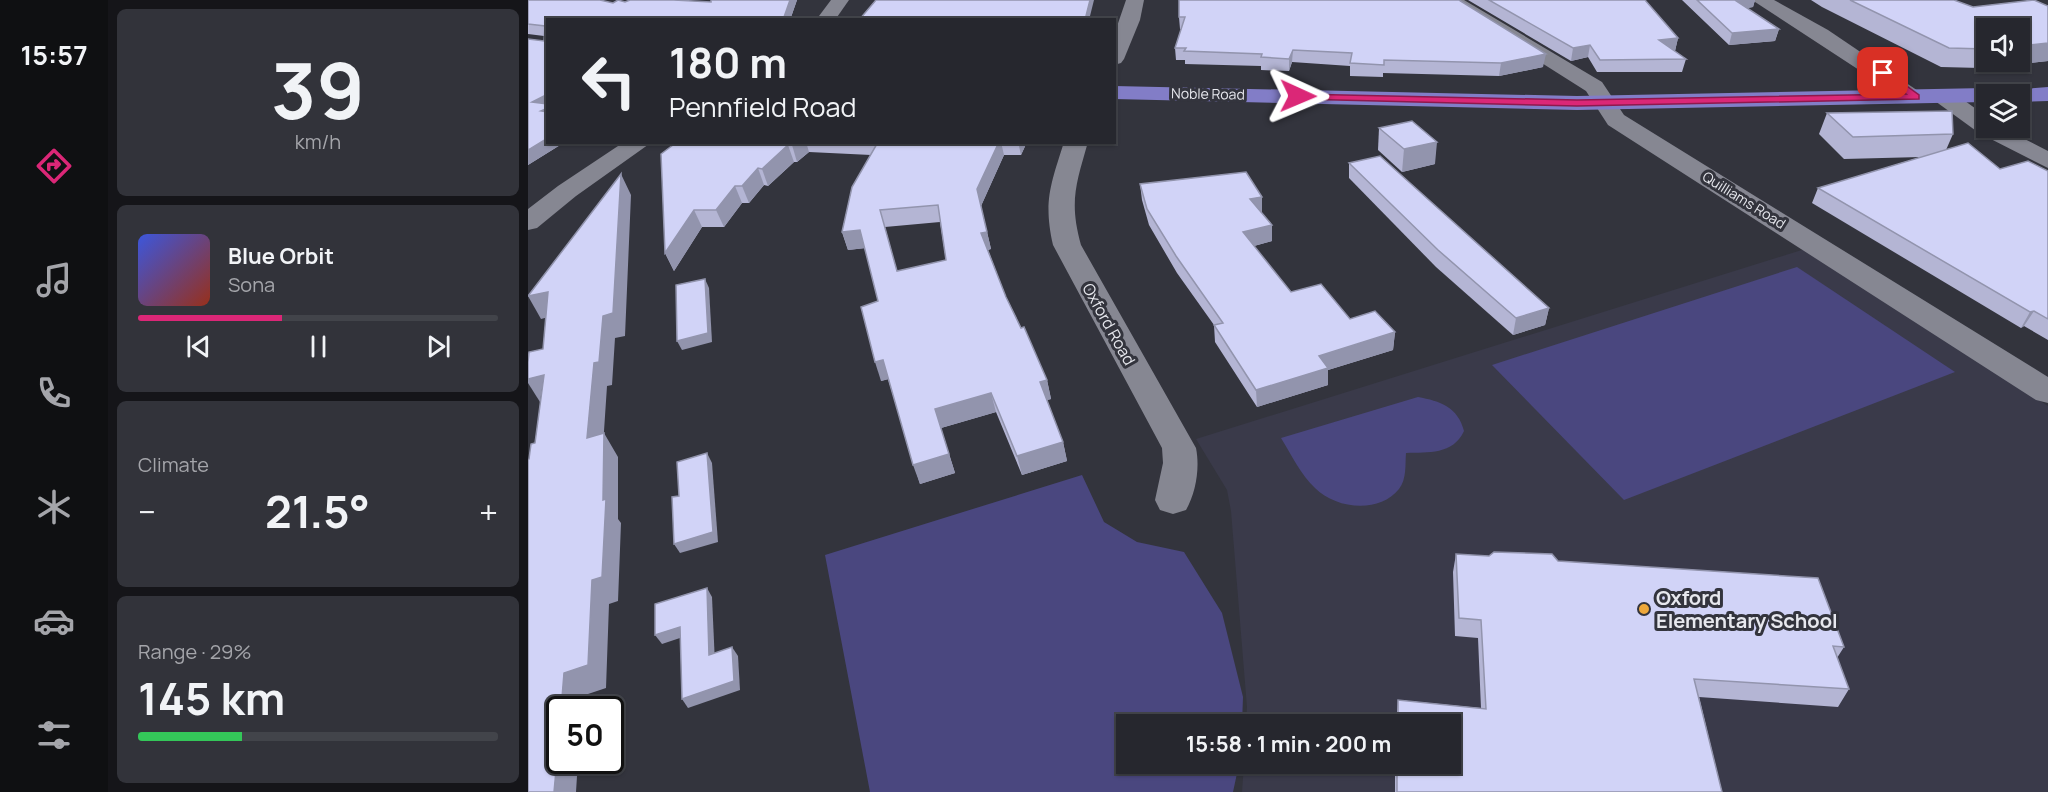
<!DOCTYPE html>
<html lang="en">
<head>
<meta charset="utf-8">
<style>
  body { margin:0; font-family:Manrope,sans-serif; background:#32333a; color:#f1f3f6; height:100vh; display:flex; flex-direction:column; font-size:22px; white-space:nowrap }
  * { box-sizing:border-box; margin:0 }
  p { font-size:20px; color:#a4a5aa }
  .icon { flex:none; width:33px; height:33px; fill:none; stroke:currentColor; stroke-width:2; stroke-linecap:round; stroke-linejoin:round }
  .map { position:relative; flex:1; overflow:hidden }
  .details { display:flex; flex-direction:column; gap:9px; padding:9px; background:#151519; width:420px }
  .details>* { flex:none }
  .banner { position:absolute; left:18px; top:18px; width:570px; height:126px; border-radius:0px; box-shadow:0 2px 4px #0004,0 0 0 2px #42444a; background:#26272e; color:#f1f3f6; overflow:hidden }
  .tools { position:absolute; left:1448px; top:18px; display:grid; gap:12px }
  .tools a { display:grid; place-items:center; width:54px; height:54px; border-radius:0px; background:#26272e; box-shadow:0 2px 4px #0004,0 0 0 2px #42444a; font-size:30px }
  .speed { position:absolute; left:18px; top:696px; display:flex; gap:12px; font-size:30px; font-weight:700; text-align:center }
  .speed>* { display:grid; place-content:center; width:78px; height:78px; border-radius:50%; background:#26272e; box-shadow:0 2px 4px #0004,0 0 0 2px #42444a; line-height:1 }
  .speed .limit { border:3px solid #111; border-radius:9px; background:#fff; color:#111 }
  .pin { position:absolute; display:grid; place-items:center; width:51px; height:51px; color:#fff; margin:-26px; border-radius:12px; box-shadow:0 3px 9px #0006 }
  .me { position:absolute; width:66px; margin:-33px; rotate:91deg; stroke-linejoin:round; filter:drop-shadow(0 0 4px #0008) }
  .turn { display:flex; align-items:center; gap:21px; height:126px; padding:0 24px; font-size:27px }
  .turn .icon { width:78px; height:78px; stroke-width:2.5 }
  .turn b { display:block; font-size:42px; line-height:51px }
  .big { font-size:45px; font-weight:700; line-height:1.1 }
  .details .tile { flex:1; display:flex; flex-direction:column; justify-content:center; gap:9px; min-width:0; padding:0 21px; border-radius:9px; background:#32333a }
  .details .dial { align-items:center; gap:0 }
  .dial b { font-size:78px; line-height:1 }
  .song { display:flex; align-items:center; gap:18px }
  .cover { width:72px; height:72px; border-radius:9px; background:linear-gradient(135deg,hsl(230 70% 55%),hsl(10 70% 35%)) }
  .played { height:6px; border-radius:3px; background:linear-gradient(90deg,#db2777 40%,#42444a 40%) }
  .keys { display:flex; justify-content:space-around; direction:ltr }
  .heat { display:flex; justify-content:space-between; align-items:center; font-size:33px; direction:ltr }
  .charge { height:9px; border-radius:4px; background:linear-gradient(90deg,#34c759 29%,#42444a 0) }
  .trip { position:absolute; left:588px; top:714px; width:345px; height:60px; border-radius:0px; background:#26272e; box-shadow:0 2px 4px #0004,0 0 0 2px #42444a; font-weight:700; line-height:60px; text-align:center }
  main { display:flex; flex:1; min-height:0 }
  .tab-bar { display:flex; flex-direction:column; width:108px; justify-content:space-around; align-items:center; background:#0f1012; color:#a4a5aa }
  .tab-bar .icon { width:42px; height:42px }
  .tab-bar .active { color:#db2777 }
  .tab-bar b { font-size:27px; color:#f1f3f6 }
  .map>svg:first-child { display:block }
</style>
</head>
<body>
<main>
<nav class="tab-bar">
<b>15:57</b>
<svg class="icon active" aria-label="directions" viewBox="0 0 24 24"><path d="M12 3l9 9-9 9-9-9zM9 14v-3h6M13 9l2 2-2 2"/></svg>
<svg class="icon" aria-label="music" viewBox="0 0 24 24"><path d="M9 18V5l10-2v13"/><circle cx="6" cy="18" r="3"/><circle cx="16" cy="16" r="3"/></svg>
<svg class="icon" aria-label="phone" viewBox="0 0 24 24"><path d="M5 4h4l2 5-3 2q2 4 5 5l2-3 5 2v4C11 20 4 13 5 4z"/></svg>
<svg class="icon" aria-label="climate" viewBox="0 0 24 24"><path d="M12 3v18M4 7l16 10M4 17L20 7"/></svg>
<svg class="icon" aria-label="car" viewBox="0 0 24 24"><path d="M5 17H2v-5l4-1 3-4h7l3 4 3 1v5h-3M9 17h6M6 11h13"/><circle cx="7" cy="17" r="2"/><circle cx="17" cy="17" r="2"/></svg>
<svg class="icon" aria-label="filters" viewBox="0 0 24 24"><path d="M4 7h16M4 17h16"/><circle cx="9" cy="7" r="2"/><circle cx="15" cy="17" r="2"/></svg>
</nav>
<section class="details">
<div class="tile dial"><b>39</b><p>km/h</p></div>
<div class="tile">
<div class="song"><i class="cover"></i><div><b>Blue Orbit</b><p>Sona</p></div></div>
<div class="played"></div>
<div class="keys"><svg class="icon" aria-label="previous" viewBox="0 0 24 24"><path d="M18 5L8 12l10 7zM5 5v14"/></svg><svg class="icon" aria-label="pause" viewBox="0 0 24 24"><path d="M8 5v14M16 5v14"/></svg><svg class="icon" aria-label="next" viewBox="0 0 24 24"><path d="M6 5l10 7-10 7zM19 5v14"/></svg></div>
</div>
<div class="tile"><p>Climate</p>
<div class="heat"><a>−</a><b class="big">21.5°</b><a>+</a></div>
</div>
<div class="tile"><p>Range · 29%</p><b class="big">145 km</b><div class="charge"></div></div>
</section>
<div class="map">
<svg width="1520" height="792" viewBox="0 0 1520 792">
  <rect width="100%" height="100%" fill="#33343d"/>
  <!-- built -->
  <path fill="#3a3a4a" d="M1277 249 1520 406V792H714L716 764H922V724H718L719 707 703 511 699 490 668 439Z"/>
  <!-- green -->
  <g fill="#4a477f">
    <path d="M1269 267 1427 372 1096 500 964 365Z"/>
    <path d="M890 397C912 401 930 407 936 431 925 455 900 452 878 453 877 464 879 479 871 489 851 514 808 509 787 488 773 475 763 454 753 438Z"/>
    <path d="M554 475 576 522 609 542 656 552 694 613 715 697 714 724H598V764H711L705 792H342L297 555Z"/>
  </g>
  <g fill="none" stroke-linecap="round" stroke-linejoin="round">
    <!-- minor -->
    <g fill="#868792" fill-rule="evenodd">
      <path d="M303 0H321L307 20H288Z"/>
      <path d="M598 0H616L612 20 596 59 593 63 586 65V35Z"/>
      <path d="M914 0H936L1074 82 1096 115 1520 377V403L1508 400 1080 125 1058 91Z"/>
      <path d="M1224 0H1246L1300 30 1399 97 1396 102H1380Z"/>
      <path d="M1415 89 1423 91 1458 116V128H1475L1520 151V168L1451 133 1407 101 1404 96 1407 91Z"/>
      <path d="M96 142H124L48 196 9 228 0 230V209L30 186Z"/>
      <path d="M536 142H560C548 184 541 202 553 245L668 448C672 468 668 492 658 510L645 514 632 510 627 500 635 463 634 448 525 245C515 201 523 184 536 142Z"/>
    </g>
    <!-- major -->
    <g fill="#827dc7" fill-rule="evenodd">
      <path d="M586 86 1049 96 1458 88 1466 90 1469 94H1458V102L1049 110 586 99Z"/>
      <path d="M1520 87V101L1491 102V94H1480L1483 90Z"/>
    </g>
  </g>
  <!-- wall -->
  <g fill="#b4b5d4" fill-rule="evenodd">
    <path d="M0 0 85 3 97 2H183L269 0 262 20H20V142H37L0 165V39L16 41V36L0 34Z"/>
    <path d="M651 0 1015 67 971 76 855 73V77L822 76V66L764 62 761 71 733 70V66L657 64V60H648L647 48 653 29H652L651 17Z"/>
    <path d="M940 0H1117L1150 38 1147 51 1158 59 1154 72H1069L1060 57 1043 61Z"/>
    <path d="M1154 0H1227L1225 7 1219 8 1251 29 1247 41 1201 45Z"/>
    <path d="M1283 0H1426L1445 7 1506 0 1520 6V61L1453 68 1413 67 1294 7ZM1458 28H1491V62H1458Z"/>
    <path d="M1299 113 1425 134 1418 150 1472 169 1520 171V340L1496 326 1493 328 1284 203 1290 188 1393 157 1316 159 1291 134Z"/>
    <path d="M851 128 907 164 874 172 850 150Z"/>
    <path d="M149 142H499L493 155H476L453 206 463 249 460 250 478 297 519 380 523 399 519 400 535 442 539 461 494 475 468 412 413 428 427 473 392 484 360 379 353 381 350 301 337 248 320 250 314 232 343 155 281 152 269 162H266L240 186 236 185 221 203H214L196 227H174L146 271 137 253ZM412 222 418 260 369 271 357 227Z"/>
    <path d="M821 163 1021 308 1017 325 985 335 908 267 821 178Z"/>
    <path d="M612 184 734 213 744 225V241L726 246 763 292 822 319 867 332 865 350 800 370V385L729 407 687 342 686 325 649 273 621 225 614 200Z"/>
    <path d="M928 554 1030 561 1316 647 1309 658 1321 689 1310 707 1171 697 1194 792H867V764H922V724H868L870 700 953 708 950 638 927 636 925 572Z"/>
  </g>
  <!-- shaded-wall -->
  <g fill="#9294ad">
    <path d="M262 0H269L262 20H255Z"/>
    <path d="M562 0H566L561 20H557Z"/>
    <path d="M1206 0H1227L1225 7 1203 11Z"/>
    <path d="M1251 29 1247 41 1201 45 1204 33Z"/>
    <path d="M1150 38 1147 51 1131 40Z"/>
    <path d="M1520 43V61L1453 68 1458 57V62H1491V46Z"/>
    <path d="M1062 45 1060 57 1043 61 1045 48Z"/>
    <path d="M765 50 764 62 761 71V59Z"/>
    <path d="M1018 54 1015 67 971 76 973 63Z"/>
    <path d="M20 94V123L4 102Z"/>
    <path d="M20 138V142H37L0 165V150Z"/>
    <path d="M267 142H278L281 152 269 162 264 145Z"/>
    <path d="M471 142H473L476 155 453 206 463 249 457 250 453 233 449 189Z"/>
    <path d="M490 142H499L493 155Z"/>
    <path d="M909 142 907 164 874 172 876 149Z"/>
    <path d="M260 145 266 162 240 186 234 169Z"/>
    <path d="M230 168 236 185 221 203 214 186Z"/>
    <path d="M93 174 103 195 97 336 87 338 84 385 79 386 74 461 59 438 66 363 75 316Z"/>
    <path d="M207 186 214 203 196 227 188 210Z"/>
    <path d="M734 197V213L722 199Z"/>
    <path d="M166 210 174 227 146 271 137 253Z"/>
    <path d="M744 225V241L715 249V232Z"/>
    <path d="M332 230 338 248 320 250 314 232Z"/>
    <path d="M177 279 181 288 184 342 154 350 149 341Z"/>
    <path d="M20 292 32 314 13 319 0 296Z"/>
    <path d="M1021 308 1017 325 985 335 988 318Z"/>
    <path d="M1506 311 1496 326 1493 328 1502 312Z"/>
    <path d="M867 332 865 350 800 370V385L729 407 728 390 791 356Z"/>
    <path d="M355 360 361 379 353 381 347 362Z"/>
    <path d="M16 375 12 402 0 383V379Z"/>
    <path d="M519 380 523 399 516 401 512 382Z"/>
    <path d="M463 393 468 412 413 428 407 409Z"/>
    <path d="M76 433 90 457V519L93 523 90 601 81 604 78 688 54 696V710H33L36 673 64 580 75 500Z"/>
    <path d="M535 442 539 461 494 475 489 456Z"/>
    <path d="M179 453 184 463 190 542 152 553 146 544Z"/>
    <path d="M421 454 427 473 392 484 385 465Z"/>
    <path d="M179 588 184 597 187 664 181 655Z"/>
    <path d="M152 627 158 636 134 644 127 635Z"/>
    <path d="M204 647 210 656 212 690 160 708 154 699Z"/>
    <path d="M32 727V760H50L48 792H26Z"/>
  </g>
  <!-- building -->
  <g fill="#d1d3f7" stroke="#9294ad" stroke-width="1.5" fill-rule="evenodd">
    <path d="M0 0H72L85 3 90 0 97 2 102 0H146L183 2V0H262L255 20H20V94L4 102 20 104V108L13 111 20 112V138L0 150V39L16 41 17 26 0 24Z"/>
    <path d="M348 0H562L557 20H331Z"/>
    <path d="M651 0H931L1018 54 973 63 856 60V65L822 63 824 53 765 50 761 59 733 57 734 54 656 51 658 48H647L657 17H651Z"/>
    <path d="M961 0H1117L1150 38 1131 40 1158 59 1072 60 1062 45 1045 48Z"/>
    <path d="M1169 0H1207L1251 29 1204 33Z"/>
    <path d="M1322 0H1426L1445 7 1506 0 1520 6V43L1491 46V28H1458V49L1421 48Z"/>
    <path d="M1424 111 1425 134 1325 137 1299 113Z"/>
    <path d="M884 121 909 142 876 149 851 128Z"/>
    <path d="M149 142H267L264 145H260L234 169 230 168 214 186H207L188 210H166L137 253 133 154Z"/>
    <path d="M350 142H471L449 189 459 232 453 233 478 297 493 328 496 327 519 380 512 382 535 442 489 456 463 393 407 409 421 454 385 465 355 360 347 362 333 307 350 301 332 230 314 232 324 187ZM410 205 418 260 369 271 352 210Z"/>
    <path d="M1440 143 1472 169 1500 161 1520 171V319L1506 311 1502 312 1290 188Z"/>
    <path d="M852 156 1021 308 988 318 910 250 821 163Z"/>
    <path d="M718 172 734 197 722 199 744 225 715 232 763 292 793 284 822 319 847 311 867 332 791 356 800 368 728 390 686 325 695 323 648 256 619 209 612 184Z"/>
    <path d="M93 174 85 313 75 316 71 362 66 363 59 438 76 433 75 500 78 499 74 577 64 580 60 665 36 673 33 710H32V727L26 792H0V460L1 459 3 444 7 443 16 375 0 379V362L1 352 15 349 20 292 0 296Z"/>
    <path d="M177 279 180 333 149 341 148 285Z"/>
    <path d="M179 453 185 532 146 544 144 497 151 496 149 462Z"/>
    <path d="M966 552 1024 554 1030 561 1290 578 1316 647 1305 646 1321 689 1166 679 1194 792H869V764H922V724H870V700L958 709 953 620 931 618 928 554 961 556Z"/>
    <path d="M179 588 181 655 204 647 206 681 154 699 152 627 127 635V604Z"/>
  </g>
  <!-- route -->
  <path fill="#db2777" stroke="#8e194d" stroke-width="1.5" d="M1352 71H1358L1391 95V99L1049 106 770 99 766 96 770 94 1049 100 1378 94 1352 75Z"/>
  <!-- markers -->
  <circle fill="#eea83c" stroke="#33343d" stroke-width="2" cx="1116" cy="609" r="6"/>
  <g text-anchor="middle" stroke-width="6" stroke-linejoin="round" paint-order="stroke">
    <!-- far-street labels -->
    <g font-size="14" fill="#e7e8ee" stroke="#33343d">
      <text transform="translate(680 94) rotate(1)" y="5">Noble Road</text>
      <text transform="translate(1216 200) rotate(32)" y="5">Quilliams Road</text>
    </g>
    <!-- street labels -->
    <g font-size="16" fill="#e7e8ee" stroke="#33343d">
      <text transform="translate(581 324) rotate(61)" y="6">Oxford Road</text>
    </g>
    <!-- near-poi labels -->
    <g font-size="20" font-weight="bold" fill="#e7e8ee" stroke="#33343d" text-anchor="start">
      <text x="1128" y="605">Oxford<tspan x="1128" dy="23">Elementary School</tspan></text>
    </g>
  </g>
</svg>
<div class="tools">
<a><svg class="icon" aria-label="sound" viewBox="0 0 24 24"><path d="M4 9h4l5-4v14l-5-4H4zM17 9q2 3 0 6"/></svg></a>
<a><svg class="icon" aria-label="layers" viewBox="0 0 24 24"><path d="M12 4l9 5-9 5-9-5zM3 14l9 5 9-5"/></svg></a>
</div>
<div class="speed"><div class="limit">50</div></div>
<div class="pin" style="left:1355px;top:73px;background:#d93025"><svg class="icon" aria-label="arrive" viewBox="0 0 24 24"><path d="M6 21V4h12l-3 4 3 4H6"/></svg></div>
<svg class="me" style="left:770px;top:96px" viewBox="-20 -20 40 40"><path d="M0-17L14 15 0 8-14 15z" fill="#db2777" stroke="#fff" stroke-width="4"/></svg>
<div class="trip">15:58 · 1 min · 200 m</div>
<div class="banner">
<div class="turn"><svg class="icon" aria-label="left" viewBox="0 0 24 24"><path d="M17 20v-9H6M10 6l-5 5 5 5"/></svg><div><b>180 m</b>Pennfield Road</div></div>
</div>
</div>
</main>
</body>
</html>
